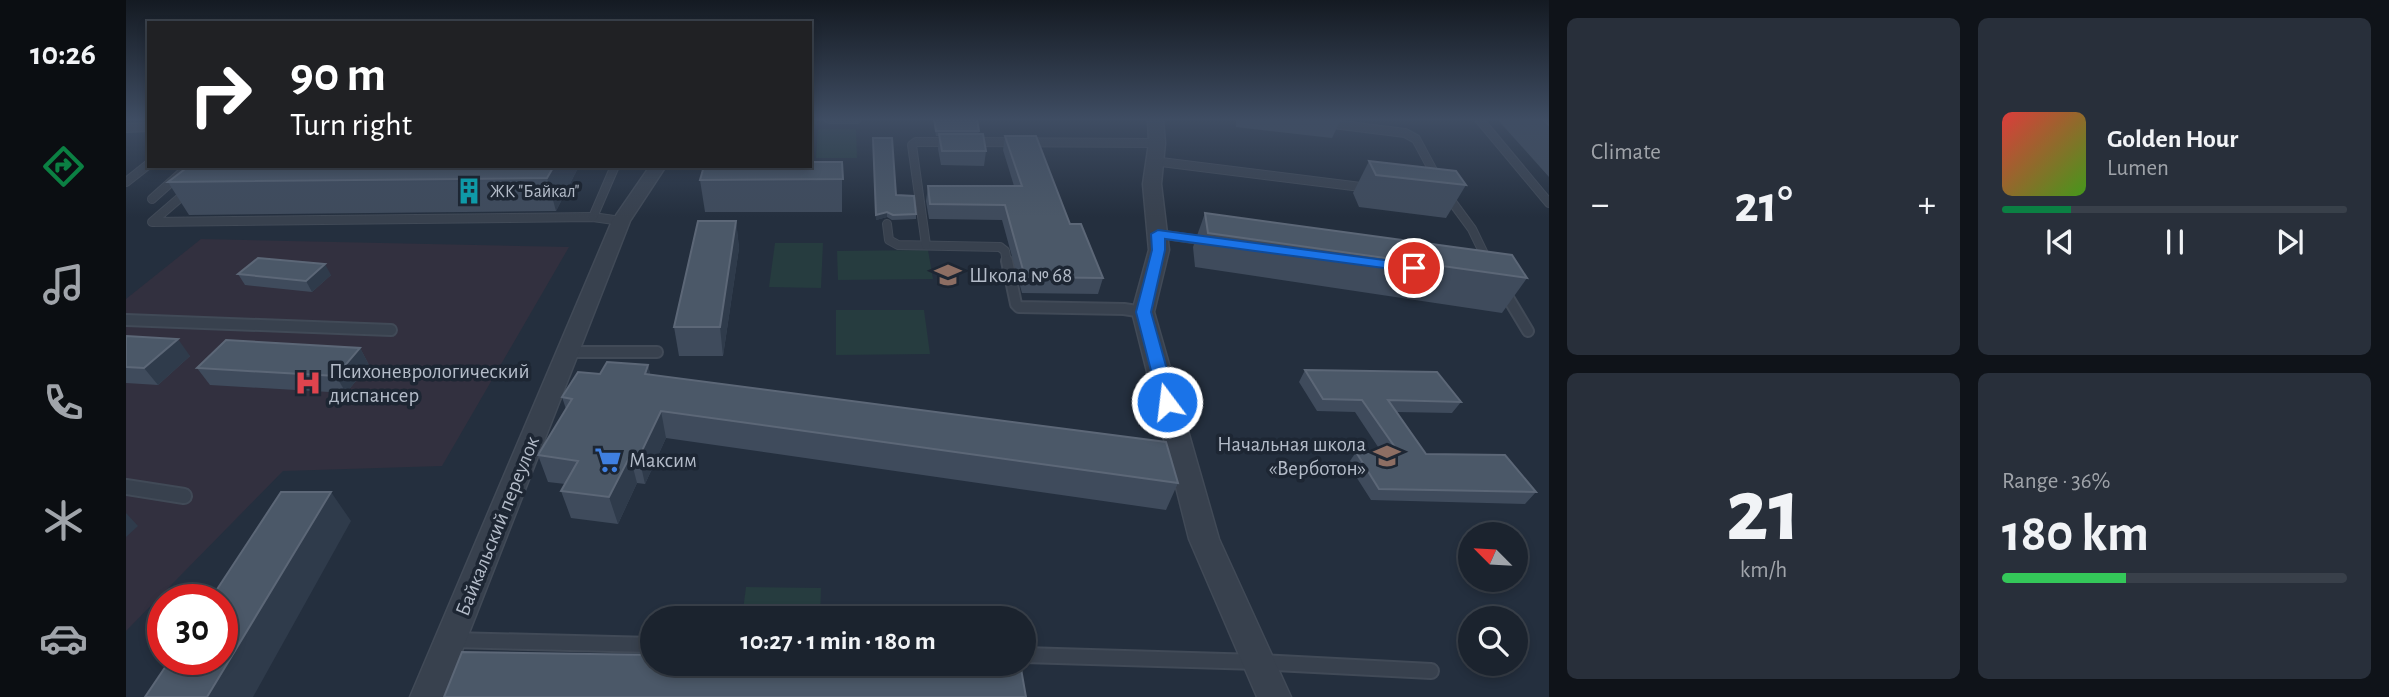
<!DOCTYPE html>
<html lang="en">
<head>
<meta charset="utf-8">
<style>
  body { margin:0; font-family:"Alegreya Sans",sans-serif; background:#282f3a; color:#f1f3f6; height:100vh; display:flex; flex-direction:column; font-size:26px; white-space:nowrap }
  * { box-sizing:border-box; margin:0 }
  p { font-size:23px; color:#a0a4aa }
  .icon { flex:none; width:38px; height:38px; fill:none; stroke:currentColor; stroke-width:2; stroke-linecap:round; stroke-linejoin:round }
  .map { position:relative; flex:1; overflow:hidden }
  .sheet { display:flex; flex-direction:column; gap:18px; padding:18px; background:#0f1319; width:840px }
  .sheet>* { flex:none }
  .top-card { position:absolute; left:21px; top:21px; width:665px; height:147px; border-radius:0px; box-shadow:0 4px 10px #0003,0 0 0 2px #39404a; background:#202124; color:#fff; overflow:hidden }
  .needle { width:46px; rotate:294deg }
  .buttons { position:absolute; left:1332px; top:522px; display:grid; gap:14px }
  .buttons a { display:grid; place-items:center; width:70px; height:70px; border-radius:50%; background:#1b232e; box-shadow:0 4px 10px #0003,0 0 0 2px #39404a; font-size:35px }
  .speed { position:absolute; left:21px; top:584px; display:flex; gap:14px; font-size:35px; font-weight:700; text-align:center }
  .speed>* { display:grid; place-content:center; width:91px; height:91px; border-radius:50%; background:#1b232e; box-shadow:0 4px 10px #0003,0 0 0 2px #39404a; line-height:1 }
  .speed .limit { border:10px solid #d22; background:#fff; color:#111 }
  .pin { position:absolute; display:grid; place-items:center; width:60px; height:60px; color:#fff; margin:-30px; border:4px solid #fff; border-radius:50%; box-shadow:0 2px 7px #0007 }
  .me { position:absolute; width:77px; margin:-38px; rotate:345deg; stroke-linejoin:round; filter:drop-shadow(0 0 5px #0008) }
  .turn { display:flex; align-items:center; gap:24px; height:147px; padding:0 28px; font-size:32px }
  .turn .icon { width:91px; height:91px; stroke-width:2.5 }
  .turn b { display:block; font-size:49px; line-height:60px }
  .big { font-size:52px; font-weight:600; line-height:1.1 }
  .sheet .widget { flex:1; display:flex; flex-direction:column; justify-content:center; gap:10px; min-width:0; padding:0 24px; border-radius:10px; background:#282f3a }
  .sheet .dial { align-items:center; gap:0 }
  .dial b { font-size:91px; line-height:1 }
  .song { display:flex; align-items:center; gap:21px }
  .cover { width:84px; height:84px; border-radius:10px; background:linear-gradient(135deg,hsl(0 70% 55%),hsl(100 70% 35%)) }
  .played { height:7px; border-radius:4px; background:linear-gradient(90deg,#0b8043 20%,#39404a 20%) }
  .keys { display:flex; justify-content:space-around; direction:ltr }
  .heat { display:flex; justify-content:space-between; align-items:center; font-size:38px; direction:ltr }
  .charge { height:10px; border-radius:5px; background:linear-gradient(90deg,#34c759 36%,#39404a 0) }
  .sheet .tiles { flex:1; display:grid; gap:18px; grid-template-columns:repeat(2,1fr) }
  .trip { position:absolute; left:514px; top:606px; width:396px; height:70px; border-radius:35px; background:#1b232e; box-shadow:0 4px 10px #0003,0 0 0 2px #39404a; font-weight:600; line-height:70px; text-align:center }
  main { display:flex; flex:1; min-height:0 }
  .dock { display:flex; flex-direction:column; width:126px; justify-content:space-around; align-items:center; background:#0b0e12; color:#a0a4aa }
  .dock .icon { width:49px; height:49px }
  .dock .active { color:#0b8043 }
  .dock b { font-size:32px; color:#f1f3f6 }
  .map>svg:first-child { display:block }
</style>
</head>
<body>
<main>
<nav class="dock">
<b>10:26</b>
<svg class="icon active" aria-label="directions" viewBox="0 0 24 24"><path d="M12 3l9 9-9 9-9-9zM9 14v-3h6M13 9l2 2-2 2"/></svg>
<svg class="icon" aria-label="music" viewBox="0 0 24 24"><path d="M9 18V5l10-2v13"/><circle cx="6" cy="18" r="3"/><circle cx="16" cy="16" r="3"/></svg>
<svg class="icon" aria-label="phone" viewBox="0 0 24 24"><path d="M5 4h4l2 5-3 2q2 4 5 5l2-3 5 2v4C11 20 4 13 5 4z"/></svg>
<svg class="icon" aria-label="climate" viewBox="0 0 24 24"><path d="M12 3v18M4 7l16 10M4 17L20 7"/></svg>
<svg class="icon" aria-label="car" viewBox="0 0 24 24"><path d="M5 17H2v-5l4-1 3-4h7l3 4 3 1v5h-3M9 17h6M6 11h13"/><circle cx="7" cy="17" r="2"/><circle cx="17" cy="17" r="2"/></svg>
</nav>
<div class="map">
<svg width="1423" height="697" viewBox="0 0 1423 697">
  <rect width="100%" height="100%" fill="#242f3e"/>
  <!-- medical -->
  <path fill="#32303f" d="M75 239 443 247 316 466 157 471 0 631V299Z"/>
  <!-- green -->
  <g fill="#263c3f">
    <path d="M692 129H730L731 158H690Z"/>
    <path d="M649 243H697L695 288 643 287Z"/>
    <path d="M802 250 807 279 712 280 711 251Z"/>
    <path d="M710 310H798L804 354 710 355Z"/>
    <path d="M620 587 695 588 694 618H616Z"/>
  </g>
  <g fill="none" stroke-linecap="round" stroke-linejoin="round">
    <!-- service-far2 casing -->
    <g stroke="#414a57" stroke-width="10">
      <g id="service-far2">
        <path d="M703 119H731"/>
        <path d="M1353 119 1423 203"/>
        <path d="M1199 123 1279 133 1290 139 1311 178"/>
        <path d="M0 128 23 127"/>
        <path d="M845 142 1031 143"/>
        <path d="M1027 161 1243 188"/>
        <path d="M0 182 23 164"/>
        <path d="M63 190 26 222 467 217 495 221"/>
        <path d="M1321 195 1346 229 1362 262"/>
        <path d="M26 199 63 166"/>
        <path d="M467 217 489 166"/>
        <path d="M761 224 763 240 772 245 874 247 879 251 881 262"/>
        <path d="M1032 234 1081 241"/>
        <path d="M800 245 786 145 790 142H825"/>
      </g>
    </g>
    <!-- service-far1 casing -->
    <g stroke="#414a57" stroke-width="14">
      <g id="service-far1">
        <path d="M881 261 890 304 893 307 998 309 1017 312"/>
        <path d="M1378 291 1402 331"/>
        <path d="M0 320 265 330"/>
        <path d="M442 352H531"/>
      </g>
    </g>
    <!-- service casing -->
    <g stroke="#414a57" stroke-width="18">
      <g id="service">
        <path d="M0 487 58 496"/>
        <path d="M327 640 527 645"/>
        <path d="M898 655 1132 662 1305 671"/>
      </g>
    </g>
    <!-- minor casing -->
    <g stroke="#414a57" stroke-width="3">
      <g id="minor">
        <path d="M1022 119H1037L1039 143 1035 184 1043 250 1028 312 1093 539 1165 697H1131L1063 539 1006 312 1023 250 1017 184 1023 143Z"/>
        <path d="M524 166H540L504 221 318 697H284L486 221Z"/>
      </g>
    </g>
    <!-- service-far2 -->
    <use href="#service-far2" stroke="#38414e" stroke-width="8"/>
    <!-- service-far1 -->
    <use href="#service-far1" stroke="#38414e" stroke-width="10"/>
    <!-- service -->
    <use href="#service" stroke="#38414e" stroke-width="14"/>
    <!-- minor -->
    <use href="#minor" fill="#38414e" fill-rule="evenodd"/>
  </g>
  <!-- wall -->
  <g fill="#3f4b5c">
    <path d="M807 119H851L853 134 860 151 858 166 815 165 812 149 813 136H810Z"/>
    <path d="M1110 119H1215L1206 138 1110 127Z"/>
    <path d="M1371 119H1423V177Z"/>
    <path d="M879 136 944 224 977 278 972 294 896 293 876 220 803 219 800 201 802 186H888L877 150Z"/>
    <path d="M747 138 770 195 790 214V219L766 220 761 217 750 220Z"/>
    <path d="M1243 161 1340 185 1320 218 1233 207 1227 193Z"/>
    <path d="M716 162V212H579L574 180Z"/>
    <path d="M453 166 430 211 63 215 42 182Z"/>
    <path d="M1079 213 1401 278 1376 313 1069 267 1067 247Z"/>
    <path d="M610 221 613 248 597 356H553L548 327Z"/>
    <path d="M112 274 205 275 186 292 119 285Z"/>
    <path d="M0 336 64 356 32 385 0 383Z"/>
    <path d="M234 348 243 365 220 393 84 385 71 368Z"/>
    <path d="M522 365 524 374 1052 483 1040 510 540 438 519 484 511 483 492 524 445 518 435 491 439 484 422 482 412 455 440 409 436 397 474 374Z"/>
    <path d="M1179 370 1335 402 1326 413 1270 412 1300 454 1410 492 1399 504 1245 500 1222 464 1230 452 1256 453 1229 412 1191 411 1173 382Z"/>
  </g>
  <!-- shaded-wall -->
  <g fill="#2f3b4b">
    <path d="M428 166H453L430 211 421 178Z"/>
    <path d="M761 212V217L750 220V215Z"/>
    <path d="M610 221 613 248 597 356 594 327Z"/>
    <path d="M199 264 205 275 186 292 180 281Z"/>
    <path d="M52 339 64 356 32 385 18 368Z"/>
    <path d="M234 348 243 365 220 393 210 376Z"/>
    <path d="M522 365 528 392 519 374Z"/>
    <path d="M535 411 540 438 519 484 513 457Z"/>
    <path d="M504 456 511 483 492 524 483 497Z"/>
    <path d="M205 492 225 521 127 697H81Z"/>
    <path d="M0 513 12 526 0 537Z"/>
  </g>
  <!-- building -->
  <g fill="#4b5868" stroke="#5c6777" stroke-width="2">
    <path d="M808 119H851L853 131H810Z"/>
    <path d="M1417 119H1423V125Z"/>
    <path d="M813 134H857L860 151H816Z"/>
    <path d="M879 136H910L944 224H955L977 278 899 277 879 205 804 204 802 186H896Z"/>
    <path d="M747 138H766L770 195 788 196 790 214 767 215 761 212 750 215Z"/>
    <path d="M1243 161 1330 171 1340 185 1250 175Z"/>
    <path d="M684 162H716L717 179 574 180 578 166H684Z"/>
    <path d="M63 166H428L421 178 42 182Z"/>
    <path d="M1079 213 1386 255 1401 278 1082 233Z"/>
    <path d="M572 221H610L594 327H548Z"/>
    <path d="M132 258 199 264 180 281 112 274Z"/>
    <path d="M0 336 52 339 18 368 0 367Z"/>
    <path d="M100 340 234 348 210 376 71 368Z"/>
    <path d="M481 362 522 365 519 374 1040 442 1052 483 535 411 513 457 504 456 483 497 435 491 452 461 412 455 446 399 436 397 452 372 474 374Z"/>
    <path d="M1179 370 1311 372 1335 402 1262 400 1300 454 1379 455 1410 492 1253 489 1230 452 1273 453 1236 400 1197 399Z"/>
    <path d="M155 492H205L81 697H19L44 660H96V600H84Z"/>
    <path d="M336 652 527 655V663H894L900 697H318Z"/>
  </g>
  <!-- sky -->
  <linearGradient id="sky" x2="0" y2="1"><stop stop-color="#141a22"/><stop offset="0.55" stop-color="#3f4d63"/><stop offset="1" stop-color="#3f4d63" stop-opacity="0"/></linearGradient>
  <rect width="1423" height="217" fill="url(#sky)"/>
  <!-- route -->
  <path fill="#1a73e8" stroke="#114b97" stroke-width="2" d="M1032 230 1288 264 1295 268 1288 272 1039 239V250L1025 312 1050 402 1041 409 1033 402 1010 312 1026 250 1025 234Z"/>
  <!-- icons -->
  <defs>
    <g id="building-bare" transform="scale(2.1)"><path d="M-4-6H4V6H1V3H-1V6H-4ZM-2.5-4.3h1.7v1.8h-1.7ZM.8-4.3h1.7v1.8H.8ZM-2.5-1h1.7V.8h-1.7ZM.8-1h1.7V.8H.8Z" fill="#0f9aa8" stroke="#1d2633" stroke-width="2.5" paint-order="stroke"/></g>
    <g id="school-bare" transform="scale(2.1)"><path d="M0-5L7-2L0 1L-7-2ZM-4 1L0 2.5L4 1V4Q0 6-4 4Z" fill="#8d6e63" stroke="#1d2633" stroke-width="2.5" paint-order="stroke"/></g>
    <g id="hospital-bare" transform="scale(2.1)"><path d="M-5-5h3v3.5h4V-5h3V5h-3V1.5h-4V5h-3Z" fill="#e0444e" stroke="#1d2633" stroke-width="2.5" paint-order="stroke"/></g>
    <g id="supermarket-bare" transform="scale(2.1)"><path d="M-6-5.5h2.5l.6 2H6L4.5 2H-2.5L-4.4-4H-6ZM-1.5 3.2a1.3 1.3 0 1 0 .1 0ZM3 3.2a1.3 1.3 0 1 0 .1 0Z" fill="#3f7fe0" stroke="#1d2633" stroke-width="2.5" paint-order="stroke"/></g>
  </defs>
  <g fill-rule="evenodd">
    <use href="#building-bare" x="343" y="191"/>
    <use href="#school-bare" x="822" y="275"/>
    <use href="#hospital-bare" x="182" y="383"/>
    <use href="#school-bare" x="1261" y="456"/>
    <use href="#supermarket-bare" x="482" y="460"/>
  </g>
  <g text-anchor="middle" stroke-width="7" stroke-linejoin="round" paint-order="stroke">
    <!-- far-poi labels -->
    <g font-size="18" fill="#b4bcc9" stroke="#1d2633" text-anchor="start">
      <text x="364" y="197">ЖК "Байкал"</text>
    </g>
    <!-- poi labels -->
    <g font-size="21" fill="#b4bcc9" stroke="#1d2633" text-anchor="start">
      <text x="843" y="282">Школа № 68</text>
      <text x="203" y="378">Психоневрологический<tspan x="203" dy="24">диспансер</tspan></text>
      <text x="1240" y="451" text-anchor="end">Начальная школа<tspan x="1240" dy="24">«Верботон»</tspan></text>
      <text x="503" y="467">Максим</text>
    </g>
    <!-- street labels -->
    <g font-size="21" fill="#b4bcc9" stroke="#1d2633">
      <text transform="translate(371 526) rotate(-68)" y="7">Байкальский переулок</text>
    </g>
  </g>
</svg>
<div class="buttons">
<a><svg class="needle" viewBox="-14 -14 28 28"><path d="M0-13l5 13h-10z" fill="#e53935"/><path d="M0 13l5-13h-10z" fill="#a0a4aa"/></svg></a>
<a><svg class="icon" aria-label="search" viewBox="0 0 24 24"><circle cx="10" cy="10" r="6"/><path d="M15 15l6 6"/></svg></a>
</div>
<div class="speed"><div class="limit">30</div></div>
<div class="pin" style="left:1288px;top:268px;background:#d93025"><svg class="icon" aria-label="arrive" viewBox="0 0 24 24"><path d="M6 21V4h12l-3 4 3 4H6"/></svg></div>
<svg class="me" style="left:1041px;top:402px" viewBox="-20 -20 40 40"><circle r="17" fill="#1a73e8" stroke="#fff" stroke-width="3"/><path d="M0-11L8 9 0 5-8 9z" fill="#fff"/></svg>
<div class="trip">10:27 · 1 min · 180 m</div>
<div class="top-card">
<div class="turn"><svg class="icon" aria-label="right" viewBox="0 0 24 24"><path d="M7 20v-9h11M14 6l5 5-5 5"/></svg><div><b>90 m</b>Turn right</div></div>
</div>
</div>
<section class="sheet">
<div class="tiles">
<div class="widget"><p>Climate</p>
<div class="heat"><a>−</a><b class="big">21°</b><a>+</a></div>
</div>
<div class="widget">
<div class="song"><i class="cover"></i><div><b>Golden Hour</b><p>Lumen</p></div></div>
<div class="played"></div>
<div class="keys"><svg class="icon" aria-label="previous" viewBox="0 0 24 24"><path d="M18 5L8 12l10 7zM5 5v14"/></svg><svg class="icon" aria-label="pause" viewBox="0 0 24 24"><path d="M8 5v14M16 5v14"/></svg><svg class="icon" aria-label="next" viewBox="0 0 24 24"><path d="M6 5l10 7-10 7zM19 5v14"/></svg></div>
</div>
<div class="widget dial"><b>21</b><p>km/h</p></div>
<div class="widget"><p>Range · 36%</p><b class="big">180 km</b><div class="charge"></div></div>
</div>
</section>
</main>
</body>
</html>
